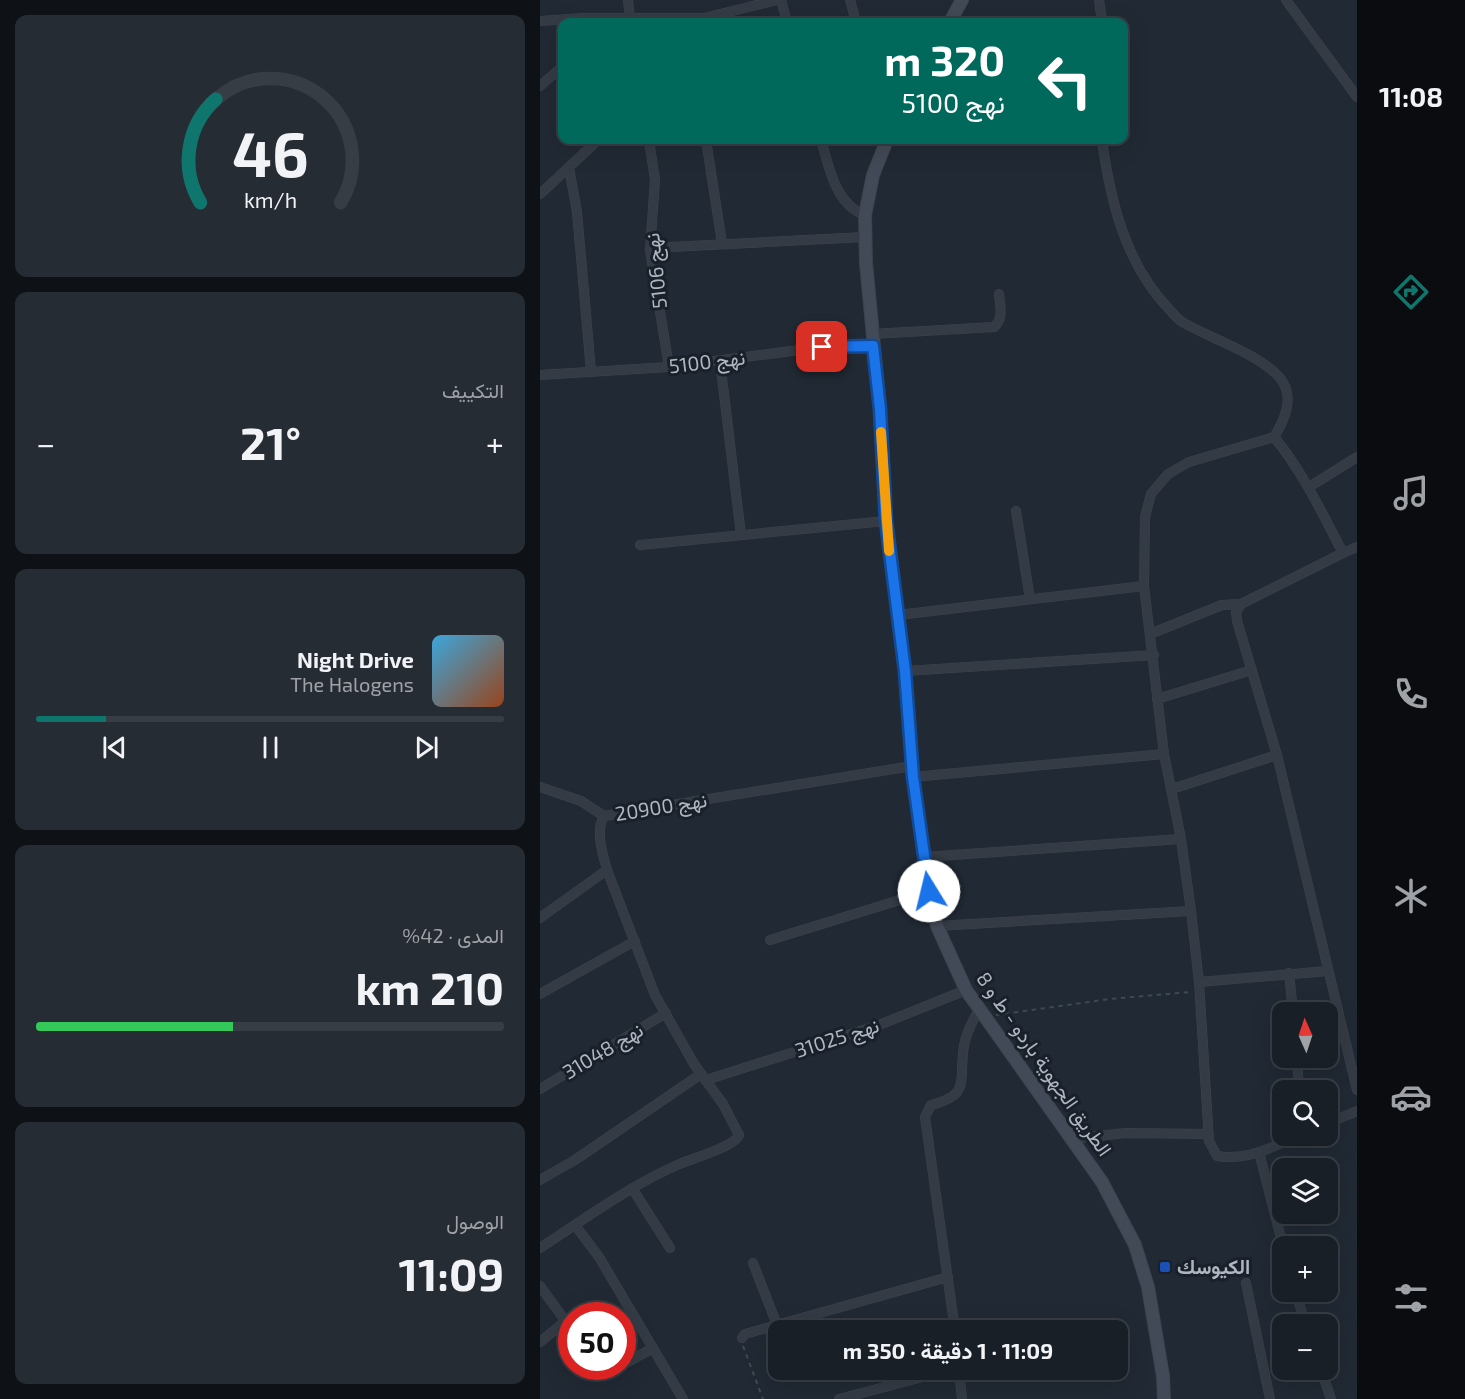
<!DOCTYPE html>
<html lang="ar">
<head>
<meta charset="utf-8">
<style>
  body { margin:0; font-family:"Exo 2",Vazirmatn,sans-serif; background:#262c33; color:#f1f3f6; direction:rtl; height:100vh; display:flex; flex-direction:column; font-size:22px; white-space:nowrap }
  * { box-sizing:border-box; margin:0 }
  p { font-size:20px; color:#9fa2a7 }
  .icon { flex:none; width:33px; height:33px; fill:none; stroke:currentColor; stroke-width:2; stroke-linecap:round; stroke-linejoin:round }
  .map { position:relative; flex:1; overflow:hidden; direction:ltr }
  .details { display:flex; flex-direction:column; gap:15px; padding:15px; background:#0e1115; width:540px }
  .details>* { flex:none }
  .guide { position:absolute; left:18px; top:18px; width:570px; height:126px; border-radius:12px; box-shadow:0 6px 24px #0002,0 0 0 2px #373d44; direction:rtl; background:#00695c; color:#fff; overflow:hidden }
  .needle { width:39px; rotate:357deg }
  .tools { position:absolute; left:732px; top:1002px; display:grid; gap:12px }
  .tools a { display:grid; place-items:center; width:66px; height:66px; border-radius:12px; background:#191f27; box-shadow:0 6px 24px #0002,0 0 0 2px #373d44; font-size:30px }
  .speed { position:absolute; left:18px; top:1302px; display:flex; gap:12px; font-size:30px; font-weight:700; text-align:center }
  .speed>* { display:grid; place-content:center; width:78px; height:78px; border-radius:50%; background:#191f27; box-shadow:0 6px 24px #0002,0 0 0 2px #373d44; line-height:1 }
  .speed .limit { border:9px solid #d22; background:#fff; color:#111 }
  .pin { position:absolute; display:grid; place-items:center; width:51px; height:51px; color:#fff; margin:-26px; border-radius:12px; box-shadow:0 3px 9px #0006 }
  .me { position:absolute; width:66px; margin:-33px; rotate:351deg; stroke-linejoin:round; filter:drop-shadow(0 0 4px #0008) }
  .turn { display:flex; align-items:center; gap:21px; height:126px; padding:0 24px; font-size:27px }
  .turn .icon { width:78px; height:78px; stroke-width:2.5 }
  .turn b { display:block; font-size:42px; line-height:51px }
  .big { font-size:45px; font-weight:700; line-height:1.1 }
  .details .tile { flex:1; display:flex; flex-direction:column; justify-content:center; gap:9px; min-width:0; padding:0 21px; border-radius:12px; background:#262c33 }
  .details .dial { align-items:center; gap:0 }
  .dial svg { height:156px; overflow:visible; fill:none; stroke:#373d44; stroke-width:7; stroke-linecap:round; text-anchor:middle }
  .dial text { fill:#f1f3f6; stroke:none }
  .song { display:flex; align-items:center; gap:18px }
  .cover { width:72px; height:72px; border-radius:9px; background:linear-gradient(135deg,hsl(200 70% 55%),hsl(20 70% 35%)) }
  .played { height:6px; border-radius:3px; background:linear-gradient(90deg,#0f766e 15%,#373d44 15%) }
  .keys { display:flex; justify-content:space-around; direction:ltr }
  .heat { display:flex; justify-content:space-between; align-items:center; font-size:33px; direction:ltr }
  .charge { height:9px; border-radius:4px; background:linear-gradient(90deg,#34c759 42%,#373d44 0) }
  .trip { position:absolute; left:228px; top:1320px; width:360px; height:60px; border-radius:12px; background:#191f27; box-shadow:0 6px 24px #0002,0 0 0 2px #373d44; font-weight:700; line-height:60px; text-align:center; direction:rtl }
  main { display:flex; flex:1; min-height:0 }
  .tabs { display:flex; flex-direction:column; width:108px; justify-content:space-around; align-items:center; background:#0a0c10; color:#9fa2a7 }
  .tabs .icon { width:42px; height:42px }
  .tabs .on { color:#0f766e }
  .tabs b { font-size:27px; color:#f1f3f6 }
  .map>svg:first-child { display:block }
</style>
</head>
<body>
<main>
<nav class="tabs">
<b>11:08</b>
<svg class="icon on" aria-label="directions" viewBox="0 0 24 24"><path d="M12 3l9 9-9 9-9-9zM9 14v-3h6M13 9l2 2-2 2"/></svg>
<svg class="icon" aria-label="music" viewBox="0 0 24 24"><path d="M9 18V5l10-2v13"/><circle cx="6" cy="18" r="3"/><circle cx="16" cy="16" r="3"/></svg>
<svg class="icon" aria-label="phone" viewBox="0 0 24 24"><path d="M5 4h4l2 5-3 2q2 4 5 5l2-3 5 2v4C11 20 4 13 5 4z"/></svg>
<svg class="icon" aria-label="climate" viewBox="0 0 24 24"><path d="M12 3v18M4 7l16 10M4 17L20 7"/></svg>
<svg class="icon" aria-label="car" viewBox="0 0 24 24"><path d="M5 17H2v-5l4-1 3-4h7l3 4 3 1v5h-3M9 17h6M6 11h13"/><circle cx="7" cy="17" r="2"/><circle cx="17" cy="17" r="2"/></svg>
<svg class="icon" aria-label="filters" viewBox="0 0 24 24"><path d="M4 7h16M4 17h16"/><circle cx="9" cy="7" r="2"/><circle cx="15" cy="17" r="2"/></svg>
</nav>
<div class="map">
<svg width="817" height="1399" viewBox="0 0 817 1399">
  <rect width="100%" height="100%" fill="#212934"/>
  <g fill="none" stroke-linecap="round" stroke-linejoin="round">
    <!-- street casing -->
    <g stroke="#3e444e" stroke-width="10">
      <g id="street">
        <path d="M88 0 90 18"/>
        <path d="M241 0 247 22"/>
        <path d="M310 0 316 22"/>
        <path d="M559 0 562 22"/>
        <path d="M746 0 817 97"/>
        <path d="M0 21 43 18H164L237 0"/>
        <path d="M0 86 22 67"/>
        <path d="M109 140 115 180 110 250 129 367"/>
        <path d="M166 140 182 243"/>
        <path d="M281 140C289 166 295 205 325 215"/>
        <path d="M562 140C570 199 585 263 628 308 633 313 638 320 644 323 672 339 719 354 740 378 755 396 745 420 734 437L649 462 628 474 611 494 605 517 604 586 624 754 641 839 651 911 659 982 669 1141 677 1156C704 1161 732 1149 755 1136"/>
        <path d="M29 168 37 212 51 371"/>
        <path d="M0 194 58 140"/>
        <path d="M111 248 325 237"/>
        <path d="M332 334 454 327C464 319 460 306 459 294"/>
        <path d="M180 361 201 535"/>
        <path d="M0 375 129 367 282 347 333 346"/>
        <path d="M734 437C763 472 782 513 803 553L701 604 696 612 697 621 737 755 817 1090"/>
        <path d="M769 487 817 457"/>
        <path d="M476 511 490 599"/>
        <path d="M100 545 346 521"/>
        <path d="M803 553 817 547"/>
        <path d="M358 615 604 586"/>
        <path d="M610 634 682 605 701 604"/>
        <path d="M365 671 614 655"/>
        <path d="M617 699 712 670"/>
        <path d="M373 777 624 754"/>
        <path d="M0 787 41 801 64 816"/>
        <path d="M632 789 737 755"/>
        <path d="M64 816 372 766"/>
        <path d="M384 857 641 839"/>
        <path d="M0 918 67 870"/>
        <path d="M397 926 651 911"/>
        <path d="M230 940 389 891"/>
        <path d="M749 973 753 1012"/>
        <path d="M659 982 788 971"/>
        <path d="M0 994 95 941"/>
        <path d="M757 1058 759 1090"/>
        <path d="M166 1080 339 1025 426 990"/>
        <path d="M0 1089 126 1013"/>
        <path d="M788 1123 817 1111"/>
        <path d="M531 1139 586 1133 667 1134"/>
        <path d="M719 1152 743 1246"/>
        <path d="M0 1180 35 1160 161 1074"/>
        <path d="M92 1188 130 1248"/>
        <path d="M35 1225 59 1257 143 1399"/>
        <path d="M0 1248C46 1218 92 1184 142 1163 155 1158 195 1146 199 1135L183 1104 154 1064 115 995 67 870C63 855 55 831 64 816"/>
        <path d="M213 1263 237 1325"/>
        <path d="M706 1283 730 1399"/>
        <path d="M0 1286 32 1330"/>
        <path d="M756 1292 765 1324"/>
        <path d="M415 1330 385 1117 391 1105C428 1095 420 1085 423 1053 424 1038 431 1023 439 1010"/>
        <path d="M202 1338 205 1334 408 1277"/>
        <path d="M0 1342 26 1321"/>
        <path d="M82 1365 113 1348"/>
        <path d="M56 1366C64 1373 71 1370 80 1366"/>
        <path d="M419 1370 422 1399"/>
        <path d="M781 1370 791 1399"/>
        <path d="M299 1399 409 1370"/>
      </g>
    </g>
    <!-- secondary casing -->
    <g stroke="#3e444e" stroke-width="14">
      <g id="secondary">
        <path d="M410 22 422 0"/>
        <path d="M347 140 333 175 325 215 326 263 340 409 346 521 365 671 373 777 389 891 397 926 426 990 562 1182 595 1245 608 1287 623 1376 624 1399"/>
      </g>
    </g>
    <!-- path -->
    <g stroke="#3b4c4e" stroke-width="2" stroke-dasharray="4.5 4.5" stroke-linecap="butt">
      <path d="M456 1015 570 999 650 992"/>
      <path d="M203 1346 223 1399"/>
    </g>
    <!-- street -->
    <use href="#street" stroke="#343b45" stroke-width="9"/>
    <!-- secondary -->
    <use href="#secondary" stroke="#434a57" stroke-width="12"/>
  </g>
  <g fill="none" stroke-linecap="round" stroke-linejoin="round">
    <!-- route casing -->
    <g stroke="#114b97" stroke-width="15">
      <path id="route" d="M282 347 333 346 340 409 346 521 365 671 373 777 389 891"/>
    </g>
    <!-- route -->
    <use href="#route" stroke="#1a73e8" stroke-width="10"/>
    <!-- slow -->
    <path stroke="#f59e0b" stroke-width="10" d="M341 432 349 551"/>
  </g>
  <!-- markers -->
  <rect fill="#1a4fb4" stroke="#1a2029" stroke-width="2" x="619" y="1261" width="12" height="12" rx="3"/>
  <g text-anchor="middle" stroke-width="6" stroke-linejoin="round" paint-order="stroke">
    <!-- street labels -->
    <g font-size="20" fill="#aeb6c2" stroke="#1a2029">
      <text transform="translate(116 271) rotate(-96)" y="7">نهج 5106</text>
      <text transform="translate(167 362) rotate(-7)" y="7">نهج 5100</text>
      <text transform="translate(121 807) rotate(-9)" y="7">نهج 20900</text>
      <text transform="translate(297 1038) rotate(-18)" y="7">نهج 31025</text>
      <text transform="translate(63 1051) rotate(-31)" y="7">نهج 31048</text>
      <text transform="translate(504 1064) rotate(55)" y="7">الطريق الجهوية باردو - ط و 8</text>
    </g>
    <!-- poi labels -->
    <g font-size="20" font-weight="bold" fill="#aeb6c2" stroke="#1a2029" text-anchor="start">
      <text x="637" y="1274">الكيوسك</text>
    </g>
  </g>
</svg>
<div class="tools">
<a><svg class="needle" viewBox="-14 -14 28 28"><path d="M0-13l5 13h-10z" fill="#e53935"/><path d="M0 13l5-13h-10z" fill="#9fa2a7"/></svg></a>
<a><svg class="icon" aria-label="search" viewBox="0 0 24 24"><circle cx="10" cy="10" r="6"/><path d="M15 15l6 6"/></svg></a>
<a><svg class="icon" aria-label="layers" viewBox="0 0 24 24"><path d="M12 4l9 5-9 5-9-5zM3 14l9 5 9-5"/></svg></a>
<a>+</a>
<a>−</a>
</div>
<div class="speed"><div class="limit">50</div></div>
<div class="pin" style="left:282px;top:347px;background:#d93025"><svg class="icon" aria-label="arrive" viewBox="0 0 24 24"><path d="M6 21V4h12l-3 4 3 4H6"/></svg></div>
<svg class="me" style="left:389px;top:891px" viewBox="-20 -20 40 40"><circle r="19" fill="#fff"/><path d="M0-13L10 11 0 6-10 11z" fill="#1a73e8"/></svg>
<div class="trip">11:09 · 1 دقيقة · 350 m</div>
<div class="guide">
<div class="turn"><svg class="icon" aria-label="left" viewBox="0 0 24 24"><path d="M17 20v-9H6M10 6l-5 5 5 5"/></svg><div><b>320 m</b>نهج 5100</div></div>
</div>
</div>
<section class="details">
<div class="tile dial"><svg viewBox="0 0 100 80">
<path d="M14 69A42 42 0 1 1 86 69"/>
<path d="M14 69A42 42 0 0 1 22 16" stroke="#0f766e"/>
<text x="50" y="56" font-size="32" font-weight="700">46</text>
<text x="50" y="72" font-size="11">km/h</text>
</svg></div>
<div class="tile"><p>التكييف</p>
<div class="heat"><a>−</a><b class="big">21°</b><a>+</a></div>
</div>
<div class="tile">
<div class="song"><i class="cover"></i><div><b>Night Drive</b><p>The Halogens</p></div></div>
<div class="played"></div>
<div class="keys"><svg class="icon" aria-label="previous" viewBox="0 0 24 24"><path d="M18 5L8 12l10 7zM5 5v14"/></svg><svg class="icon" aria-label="pause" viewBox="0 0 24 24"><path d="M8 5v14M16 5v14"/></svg><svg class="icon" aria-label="next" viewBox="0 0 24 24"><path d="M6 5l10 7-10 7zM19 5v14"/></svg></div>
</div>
<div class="tile"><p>المدى · 42%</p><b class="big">210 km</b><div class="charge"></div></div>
<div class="tile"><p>الوصول</p><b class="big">11:09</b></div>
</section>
</main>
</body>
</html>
